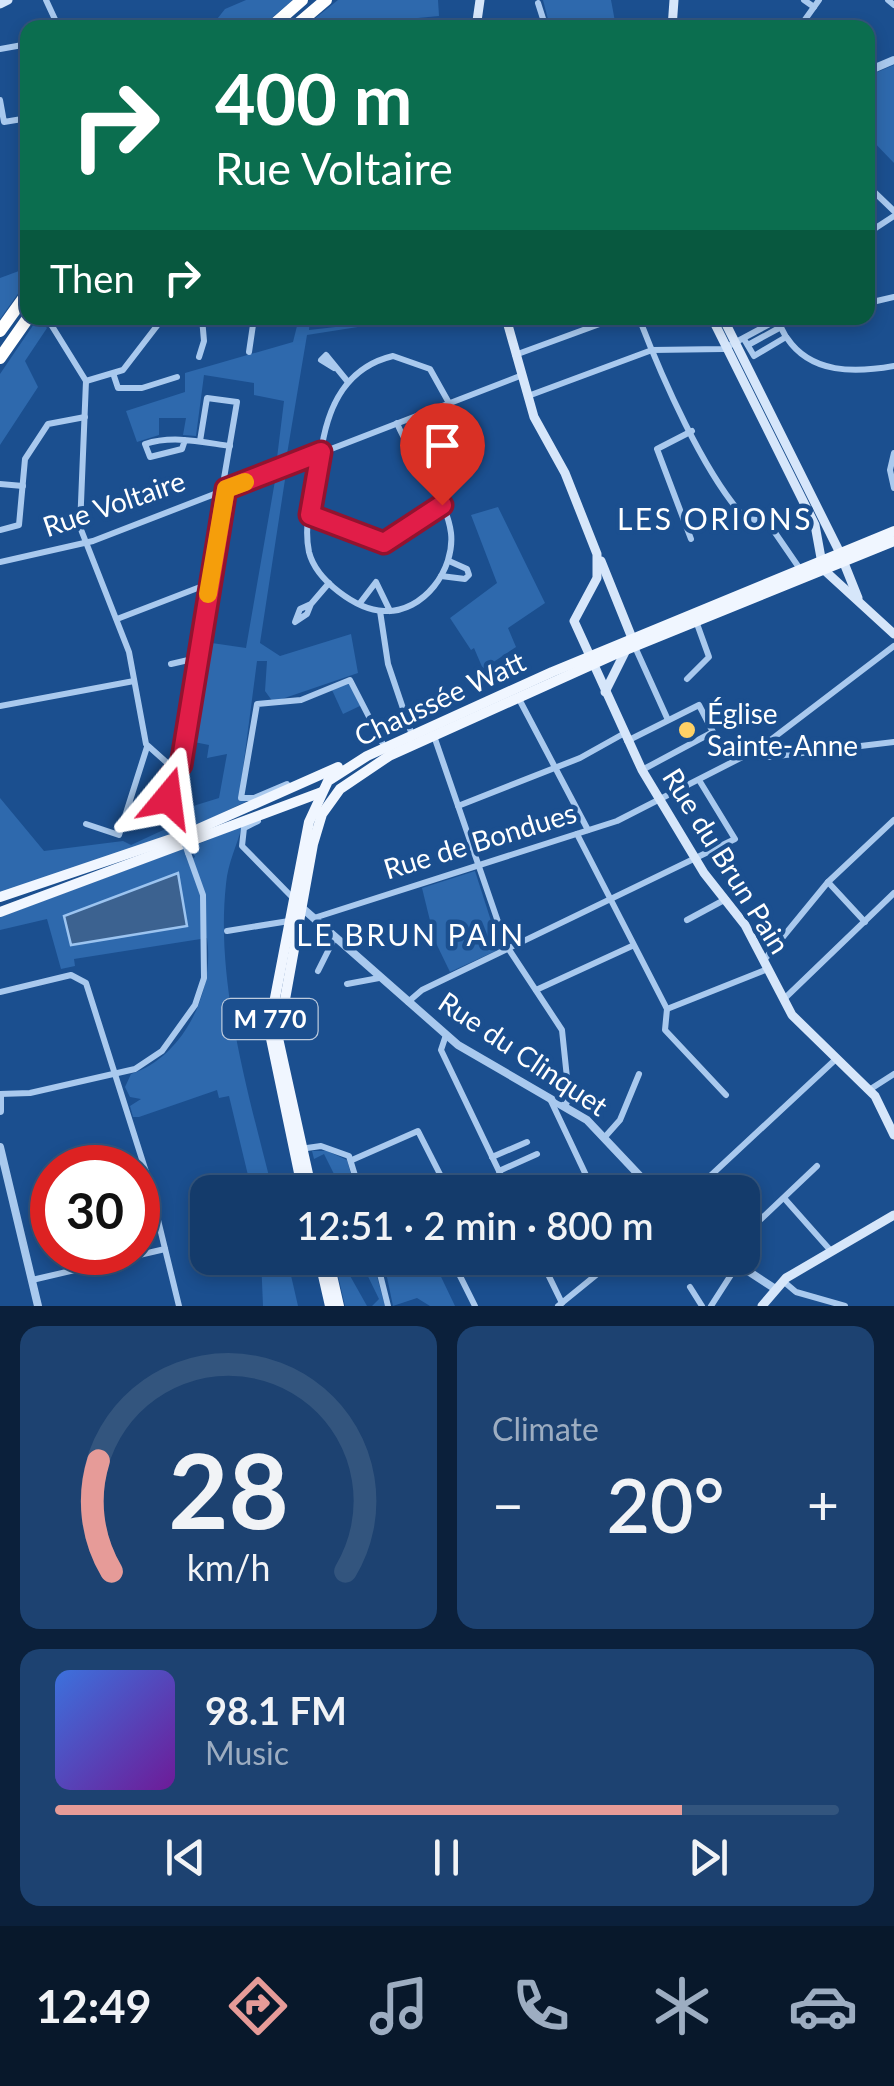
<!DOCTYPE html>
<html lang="en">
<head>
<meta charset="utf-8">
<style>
  body { margin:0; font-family:Lato,sans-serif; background:#1d4271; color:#f1f3f6; height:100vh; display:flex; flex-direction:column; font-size:38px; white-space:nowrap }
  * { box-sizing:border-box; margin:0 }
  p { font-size:32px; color:#9dadc1 }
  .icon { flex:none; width:55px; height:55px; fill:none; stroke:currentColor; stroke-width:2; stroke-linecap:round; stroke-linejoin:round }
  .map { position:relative; height:1306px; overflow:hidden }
  .details { display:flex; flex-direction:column; gap:20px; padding:20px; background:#0b203b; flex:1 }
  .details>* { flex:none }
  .banner { position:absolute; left:20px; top:20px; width:855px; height:305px; border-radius:20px; box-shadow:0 5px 15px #0003,0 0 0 2px #33557e; background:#0b6e4f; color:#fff; overflow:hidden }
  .speed { position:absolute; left:30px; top:1145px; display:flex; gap:20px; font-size:50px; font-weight:700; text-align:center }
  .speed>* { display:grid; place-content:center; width:130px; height:130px; border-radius:50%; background:#143b6b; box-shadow:0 5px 15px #0003,0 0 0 2px #33557e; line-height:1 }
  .speed .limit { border:15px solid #d22; background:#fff; color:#111 }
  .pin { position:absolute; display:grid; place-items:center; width:85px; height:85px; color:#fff; margin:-102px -42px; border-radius:50% 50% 50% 0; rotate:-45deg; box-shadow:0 0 10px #0007 }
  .pin .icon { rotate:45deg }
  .me { position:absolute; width:110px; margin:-55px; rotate:16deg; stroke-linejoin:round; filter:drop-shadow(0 0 8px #0008) }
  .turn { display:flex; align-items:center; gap:35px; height:210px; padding:0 30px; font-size:45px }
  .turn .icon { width:130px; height:130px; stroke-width:2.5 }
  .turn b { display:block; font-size:70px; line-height:85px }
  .then { display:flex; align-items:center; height:95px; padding:0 30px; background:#0003; gap:20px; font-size:38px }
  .big { font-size:75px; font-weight:600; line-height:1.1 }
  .details .card { flex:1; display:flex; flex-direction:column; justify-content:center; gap:15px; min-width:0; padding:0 35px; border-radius:20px; background:#1d4271 }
  .details .dial { align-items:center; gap:0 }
  .dial svg { height:260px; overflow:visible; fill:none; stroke:#33557e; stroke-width:7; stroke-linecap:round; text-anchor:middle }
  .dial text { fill:#f1f3f6; stroke:none }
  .song { display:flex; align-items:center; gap:30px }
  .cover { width:120px; height:120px; border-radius:15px; background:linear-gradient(135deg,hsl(220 70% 55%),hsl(280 70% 35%)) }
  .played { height:10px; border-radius:5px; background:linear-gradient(90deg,#e69b98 80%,#33557e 80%) }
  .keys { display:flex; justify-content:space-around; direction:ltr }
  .heat { display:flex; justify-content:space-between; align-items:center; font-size:55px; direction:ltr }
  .details .tiles { flex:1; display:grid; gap:20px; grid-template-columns:1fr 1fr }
  .card:last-child { grid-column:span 2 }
  .trip { position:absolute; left:190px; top:1175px; width:570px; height:100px; border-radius:20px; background:#143b6b; box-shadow:0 5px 15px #0003,0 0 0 2px #33557e; font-weight:600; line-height:100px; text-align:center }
  .dock { display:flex; height:160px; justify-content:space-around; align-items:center; background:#08182b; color:#9dadc1 }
  .dock .icon { width:70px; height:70px }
  .dock .selected { color:#e69b98 }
  .dock b { font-size:45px; color:#f1f3f6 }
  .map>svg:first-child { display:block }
</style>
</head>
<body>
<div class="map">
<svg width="894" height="1306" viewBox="0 0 894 1306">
  <rect width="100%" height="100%" fill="#1b4f8f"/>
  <!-- green -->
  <g fill="#2e69ad">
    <path d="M246 0H293L261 27 214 23 225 9Z"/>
    <path d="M338 0H438L439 16 407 19 408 27H386L404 20 384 24 385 27 303 28Z"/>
    <path d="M543 0H611L616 27H550Z"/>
    <path d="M894 65V163L868 136V76Z"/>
    <path d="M27 268V281L0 319V278Z"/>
    <path d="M38 318 47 328 25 361 38 387 0 445V374Z"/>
    <path d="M299 318H310L309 330 415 318 307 335 286 460 277 458 284 401 254 395V383L204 375 196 436 183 435 186 418H159V435L137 442 126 411 185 392V373L293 342Z"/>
    <path d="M286 473 260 643 280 656 351 634 358 673 273 702 265 691 267 661H257L239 799 247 801 185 831 177 811 219 798 227 754 207 758 209 745 189 741 205 642 246 648 276 475Z"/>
    <path d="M498 507 545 603 508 628 516 647 483 669 474 648 471 650 450 618 497 583 471 515Z"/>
    <path d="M348 683 362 705 343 714 332 690Z"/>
    <path d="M0 798 44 851 123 841 131 845 174 825 177 835 0 894Z"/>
    <path d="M242 826C237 846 228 862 226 884 215 983 249 1096 273 1192H252L229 1096 219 1098 217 1090 139 1117H133L130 1106 141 1099 130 1097 125 1087 131 1074C183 1057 215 992 207 938L74 959 75 966 61 969 47 919 0 930V917L183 849 189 860 195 857 191 847Z"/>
    <path d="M475 871 500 949 450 972 435 941 422 888Z"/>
    <path d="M312 1151H327L347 1160 356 1192H343L324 1154 314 1159Z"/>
    <path d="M261 1258H287L298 1306H263Z"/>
    <path d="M334 1258H340L367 1306H345Z"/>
    <path d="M359 1258H372L385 1306H372L379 1299Z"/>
    <path d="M383 1258H432L455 1306H430L417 1298 393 1306Z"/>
  </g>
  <!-- water -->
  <path fill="#3c6290" stroke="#9cc4f0" stroke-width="2.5" d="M178 873 187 926 71 945 64 916Z"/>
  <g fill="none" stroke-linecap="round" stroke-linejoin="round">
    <!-- minor -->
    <g stroke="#a9c9ee" stroke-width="6">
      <path d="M46 0 59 28"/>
      <path d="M804 0 814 7"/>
      <path d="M888 0 894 5"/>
      <path d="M538 3 546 28"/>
      <path d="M412 24 413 28"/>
      <path d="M799 28 819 0"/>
      <path d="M0 49 28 44"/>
      <path d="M0 100 4 122 28 118"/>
      <path d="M868 186 894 211"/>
      <path d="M868 233 894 216"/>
      <path d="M868 303 894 297"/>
      <path d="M47 318 86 381 80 527 129 652 146 744 174 769 180 767 179 761"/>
      <path d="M639 318C661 375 704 475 746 519L767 521 800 569"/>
      <path d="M787 338C811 374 855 373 894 366"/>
      <path d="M748 345 781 327"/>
      <path d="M249 352 254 318"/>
      <path d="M515 355 616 318"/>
      <path d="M199 357 204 341 202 318"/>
      <path d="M334 368 321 360 326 355 348 382"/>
      <path d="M114 376 118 388H142L177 377"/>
      <path d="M86 381 123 370 163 318"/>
      <path d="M528 396 652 350 723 349 777 320 786 337 754 356 744 339"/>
      <path d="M397 423C411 459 446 494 451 533 455 569 424 613 384 611 356 610 316 580 309 552 302 520 316 478 322 446 329 404 347 367 393 356L430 369 449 403"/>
      <path d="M185 440 182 449 150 457 145 444C173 435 201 442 230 446"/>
      <path d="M200 441 207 398 237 402 222 490"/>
      <path d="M894 453 890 470 894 488"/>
      <path d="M0 484 23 486"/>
      <path d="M310 515 384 543 442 505"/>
      <path d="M0 530 19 525 25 459 48 424 85 417"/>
      <path d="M691 539 657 449 692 431"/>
      <path d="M0 562 93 541 520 376"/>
      <path d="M441 576 465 579 469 575 467 569 449 561"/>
      <path d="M360 603 376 582 390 611"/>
      <path d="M311 604 307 614 295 622 300 609 311 604 329 583"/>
      <path d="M380 611 388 664 412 735"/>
      <path d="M117 619 208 584"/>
      <path d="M635 647 668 720"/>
      <path d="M171 664 197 658"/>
      <path d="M687 679 709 657 696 621"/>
      <path d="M519 699 588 830"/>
      <path d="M0 706 134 681"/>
      <path d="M434 736 506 945 562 1030 569 1097 565 1107"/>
      <path d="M627 741 699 705 713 732 642 770"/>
      <path d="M755 751 769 757 894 742"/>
      <path d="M179 761 226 490"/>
      <path d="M174 769 168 794 177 823"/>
      <path d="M178 769 187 803"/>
      <path d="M287 784 254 798H241L257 704 301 700 350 680 385 748"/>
      <path d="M458 806 580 758 623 734"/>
      <path d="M258 821 244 828 242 846 293 898"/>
      <path d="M86 824 119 835 147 747"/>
      <path d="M577 834 667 1009"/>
      <path d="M828 882 865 922"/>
      <path d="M314 918 617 821 760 748 894 646"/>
      <path d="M687 920 726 899"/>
      <path d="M227 931 289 921"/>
      <path d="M764 960 828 882 894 820"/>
      <path d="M318 971 334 939"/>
      <path d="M347 984 379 978"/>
      <path d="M536 990 632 946"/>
      <path d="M0 992 71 975 86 983 147 1175 179 1306"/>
      <path d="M784 999 894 893"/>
      <path d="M408 1002 422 990 735 839 699 780"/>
      <path d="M667 1009 665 1030 726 1095"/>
      <path d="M667 1009 768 969"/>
      <path d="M446 1035 441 1050 509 1192"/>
      <path d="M869 1090 894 1074"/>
      <path d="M0 1094 30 1093 135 1069 162 1051 195 1005 204 978 203 895 188 853"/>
      <path d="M551 1101 594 1192"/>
      <path d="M604 1138 620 1120 639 1074"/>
      <path d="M300 1149 321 1146 349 1156 360 1192"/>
      <path d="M492 1157 527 1142"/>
      <path d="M352 1160 418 1131 449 1192"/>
      <path d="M499 1171 537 1154"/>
      <path d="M626 1192 643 1179"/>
      <path d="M693 1192 836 1059"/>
      <path d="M784 1198 831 1251"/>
      <path d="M742 1237 817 1166"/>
      <path d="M376 1258 388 1306"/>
      <path d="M451 1258 475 1306"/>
      <path d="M540 1258 562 1303"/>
      <path d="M32 1280 165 1249"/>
      <path d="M783 1281 796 1292 845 1306"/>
      <path d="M690 1287 702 1306"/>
      <path d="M558 1306 617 1258"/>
      <path d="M711 1306 738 1264"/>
    </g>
    <!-- tertiary -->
    <g stroke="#a9c9ee" stroke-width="8">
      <path d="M868 71 894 60"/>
      <path d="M300 906 458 1045 587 1120 655 1192"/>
      <path d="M0 1095V1111"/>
      <path d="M0 1147 38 1306"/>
      <path d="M728 1258 774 1288"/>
    </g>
    <!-- secondary -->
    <g stroke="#d6e6fa" stroke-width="9">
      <path d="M0 4 8 0"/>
      <path d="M476 28 480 0"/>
      <path d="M672 28 674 0"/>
      <path d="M506 318 534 417 565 473 597 554V578L574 621 642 770 704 873 745 925 792 1015 875 1096 894 1135"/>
      <path d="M712 318 815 525 823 569 894 634"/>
      <path d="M723 318 840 553 858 598"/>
      <path d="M601 561 632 638 605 692"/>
      <path d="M762 1306 786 1278 894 1215"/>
    </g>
    <!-- primary -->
    <g stroke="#f0f6ff" stroke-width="10">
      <path d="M0 897 189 833 338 767"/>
      <path d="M0 912 322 792"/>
      <path d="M303 1192 269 1029 309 822 328 781 367 756 552 672 894 531"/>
      <path d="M312 1192 278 1038 313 844 322 814 340 789 389 756 618 653 894 541"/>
      <path d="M319 1258 330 1306"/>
      <path d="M328 1258 339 1306"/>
    </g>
    <!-- motorway -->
    <g stroke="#fff" stroke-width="12">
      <path d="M270 28 302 0"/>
      <path d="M293 28 326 0"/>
      <path d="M0 331 28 292"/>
      <path d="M0 358 28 318"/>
    </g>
    <!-- minor-bridge -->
    <path stroke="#a9c9ee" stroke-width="6" d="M177 823 188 853"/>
  </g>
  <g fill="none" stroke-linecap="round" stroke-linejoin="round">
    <!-- route casing -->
    <g stroke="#92132f" stroke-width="25">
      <path id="route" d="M168 798 169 778 181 765 226 489 321 452 310 515 384 543 442 505"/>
    </g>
    <!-- route -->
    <use href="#route" stroke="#e11d48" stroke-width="18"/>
    <!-- slow -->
    <path stroke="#f59e0b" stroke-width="18" d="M208 594 226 489 245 482"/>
  </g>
  <!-- markers -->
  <circle fill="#ffd166" stroke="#1b4f8f" stroke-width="4" cx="687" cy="730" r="10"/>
  <g text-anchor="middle" stroke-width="9" stroke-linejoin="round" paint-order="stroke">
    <!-- shield labels -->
    <rect fill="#1b4f8f" stroke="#bbcadd" stroke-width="2.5" x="222.5" y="999" width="95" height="40" rx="8"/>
    <g font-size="25" font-weight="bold" fill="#fff">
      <text x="270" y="1028">M 770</text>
    </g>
    <!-- street labels -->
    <g font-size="28" fill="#fff" stroke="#1b4f8f">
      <text transform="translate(114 504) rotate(-19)" y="10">Rue Voltaire</text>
      <text transform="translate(440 699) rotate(-25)" y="10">Chaussée Watt</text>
      <text transform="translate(480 841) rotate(-17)" y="10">Rue de Bondues</text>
      <text transform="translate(726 861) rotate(58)" y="10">Rue du Brun Pain</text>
      <text transform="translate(523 1054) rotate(34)" y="10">Rue du Clinquet</text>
    </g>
    <!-- poi labels -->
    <g font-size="28" fill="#fff" stroke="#1b4f8f" text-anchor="start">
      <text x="707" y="724">Église<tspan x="707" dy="32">Sainte-Anne</tspan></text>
    </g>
    <!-- neighbourhood labels -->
    <g font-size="30" letter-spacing="2.5" fill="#fff" stroke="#1b4f8f">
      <text x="715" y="530">LES ORIONS</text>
      <text x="411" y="946">LE BRUN PAIN</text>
    </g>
  </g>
</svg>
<div class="speed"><div class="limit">30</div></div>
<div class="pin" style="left:442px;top:505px;background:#d93025"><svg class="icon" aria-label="arrive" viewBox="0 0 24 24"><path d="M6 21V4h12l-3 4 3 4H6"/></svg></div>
<svg class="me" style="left:168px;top:798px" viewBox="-20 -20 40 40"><path d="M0-17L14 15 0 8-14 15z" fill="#e11d48" stroke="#fff" stroke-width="4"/></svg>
<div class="trip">12:51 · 2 min · 800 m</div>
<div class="banner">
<div class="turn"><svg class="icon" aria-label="right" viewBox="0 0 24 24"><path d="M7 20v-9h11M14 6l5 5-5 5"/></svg><div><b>400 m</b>Rue Voltaire</div></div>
<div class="then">Then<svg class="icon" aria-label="right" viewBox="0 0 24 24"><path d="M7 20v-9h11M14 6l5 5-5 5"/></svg></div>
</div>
</div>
<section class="details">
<div class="tiles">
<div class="card dial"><svg viewBox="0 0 100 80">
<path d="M14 69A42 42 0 1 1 86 69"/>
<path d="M14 69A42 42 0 0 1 10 35" stroke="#e69b98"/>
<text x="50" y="56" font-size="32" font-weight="700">28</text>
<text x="50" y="72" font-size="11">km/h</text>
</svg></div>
<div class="card"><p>Climate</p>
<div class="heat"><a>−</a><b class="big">20°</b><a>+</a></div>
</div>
<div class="card">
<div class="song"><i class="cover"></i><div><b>98.1 FM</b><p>Music</p></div></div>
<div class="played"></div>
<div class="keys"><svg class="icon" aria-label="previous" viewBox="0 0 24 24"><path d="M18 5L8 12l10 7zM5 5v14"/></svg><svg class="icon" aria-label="pause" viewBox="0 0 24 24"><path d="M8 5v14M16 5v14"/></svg><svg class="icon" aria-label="next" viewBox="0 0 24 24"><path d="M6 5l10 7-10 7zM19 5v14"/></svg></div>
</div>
</div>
</section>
<nav class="dock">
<b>12:49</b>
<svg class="icon selected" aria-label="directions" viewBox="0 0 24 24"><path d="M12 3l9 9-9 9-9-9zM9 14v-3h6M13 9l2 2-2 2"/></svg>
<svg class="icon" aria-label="music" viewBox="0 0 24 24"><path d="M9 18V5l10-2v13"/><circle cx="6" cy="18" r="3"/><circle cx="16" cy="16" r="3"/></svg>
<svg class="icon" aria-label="phone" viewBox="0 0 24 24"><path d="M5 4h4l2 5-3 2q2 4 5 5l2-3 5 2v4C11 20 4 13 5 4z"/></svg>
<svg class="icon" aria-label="climate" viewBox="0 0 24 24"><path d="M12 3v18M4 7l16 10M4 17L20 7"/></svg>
<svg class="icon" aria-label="car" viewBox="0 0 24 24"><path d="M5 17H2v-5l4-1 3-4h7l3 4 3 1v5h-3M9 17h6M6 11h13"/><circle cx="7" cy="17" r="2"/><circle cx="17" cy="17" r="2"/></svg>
</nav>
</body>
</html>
